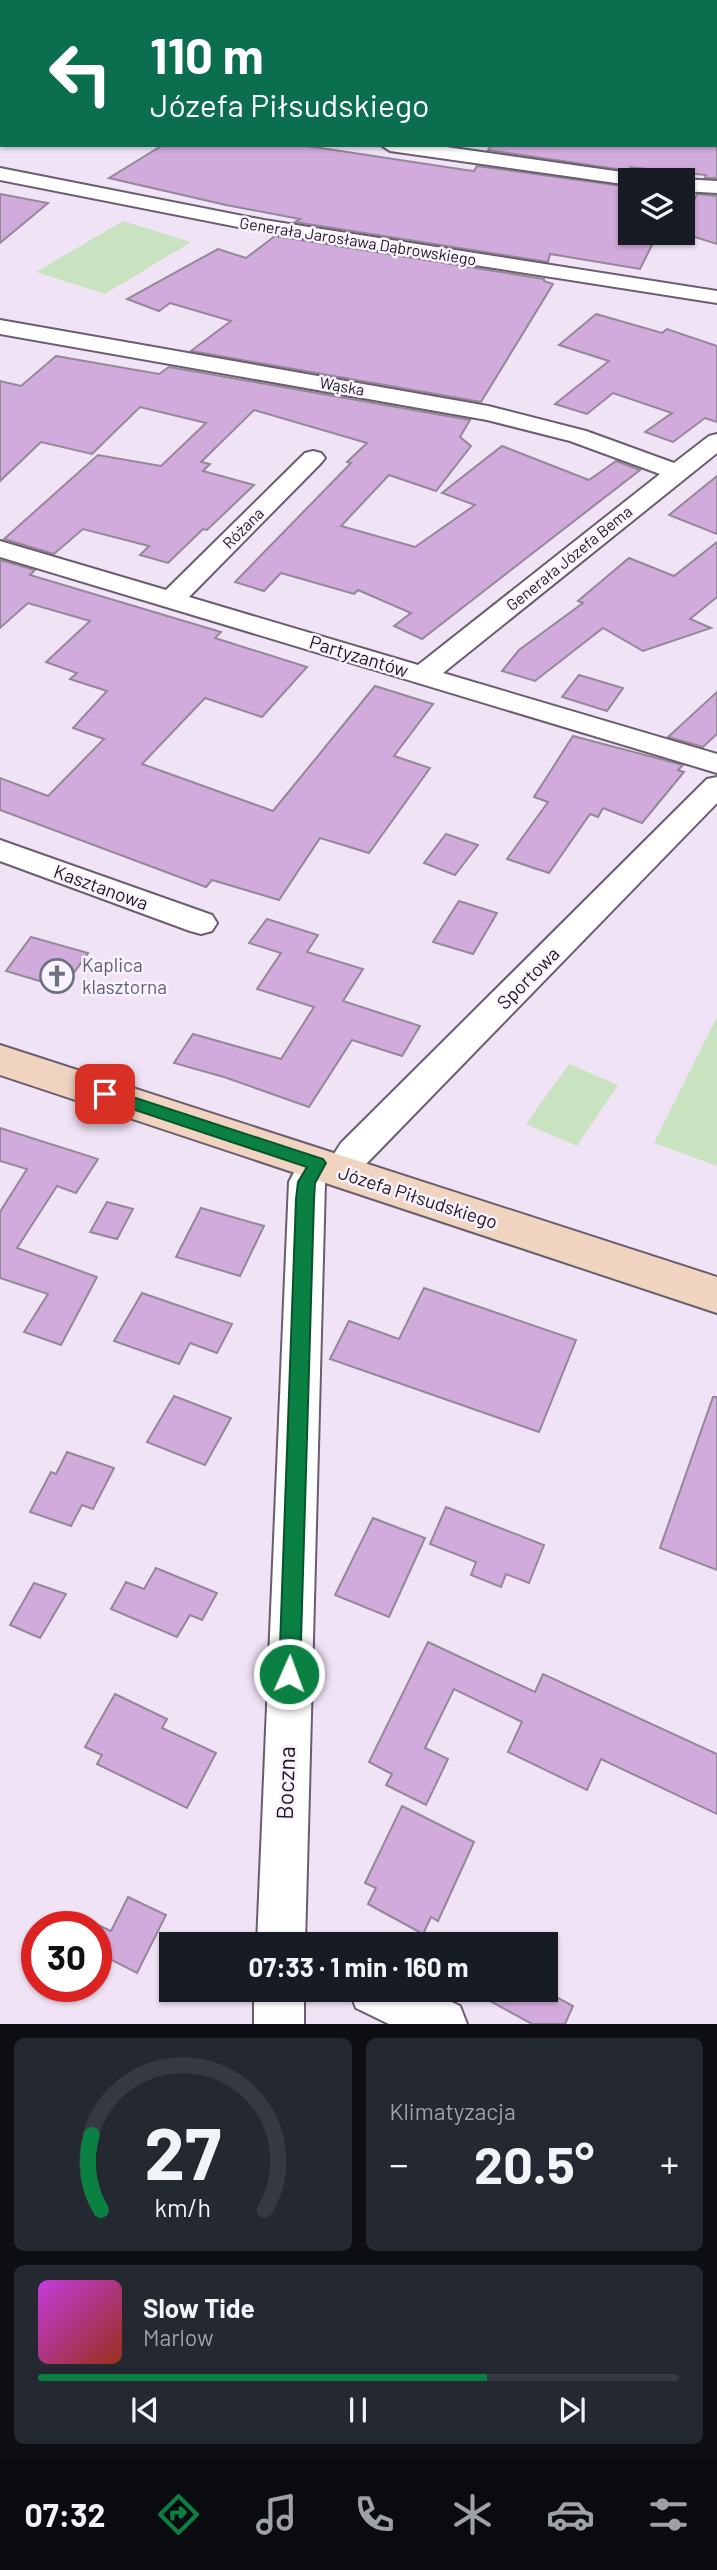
<!DOCTYPE html>
<html lang="pl">
<head>
<meta charset="utf-8">
<style>
  body { margin:0; font-family:Barlow,sans-serif; background:#242831; color:#f1f3f6; height:100vh; display:flex; flex-direction:column; font-size:26px; white-space:nowrap }
  * { box-sizing:border-box; margin:0 }
  p { font-size:23px; color:#9ea1a6 }
  .icon { flex:none; width:38px; height:38px; fill:none; stroke:currentColor; stroke-width:2; stroke-linecap:round; stroke-linejoin:round }
  .map { position:relative; height:2024px; overflow:hidden }
  .panel { display:flex; flex-direction:column; gap:14px; padding:14px; background:#0d0f14; flex:1 }
  .panel>* { flex:none }
  .guide { position:absolute; left:0px; top:0px; width:718px; height:147px; box-shadow:0 2px 5px #0004; background:#0b6e4f; color:#fff; overflow:hidden }
  .buttons { position:absolute; left:618px; top:168px; display:grid; gap:14px }
  .buttons a { display:grid; place-items:center; width:77px; height:77px; border-radius:0px; background:#171b24; box-shadow:0 2px 5px #0004; font-size:35px }
  .speed { position:absolute; left:21px; top:1911px; display:flex; gap:14px; font-size:35px; font-weight:700; text-align:center }
  .speed>* { display:grid; place-content:center; width:91px; height:91px; border-radius:50%; background:#171b24; box-shadow:0 2px 5px #0004; line-height:1 }
  .speed .limit { border:10px solid #d22; background:#fff; color:#111 }
  .pin { position:absolute; display:grid; place-items:center; width:60px; height:60px; color:#fff; margin:-30px; border-radius:14px; box-shadow:0 4px 10px #0006 }
  .me { position:absolute; width:77px; margin:-38px; rotate:2deg; stroke-linejoin:round; filter:drop-shadow(0 0 5px #0008) }
  .turn { display:flex; align-items:center; gap:24px; height:147px; padding:0 35px; font-size:32px }
  .turn .icon { width:91px; height:91px; stroke-width:2.5 }
  .turn b { display:block; font-size:49px; line-height:60px }
  .big { font-size:52px; font-weight:700; line-height:1.1 }
  .panel .tile { flex:1; display:flex; flex-direction:column; justify-content:center; gap:10px; min-width:0; padding:0 24px; border-radius:10px; background:#242831 }
  .panel .dial { align-items:center; gap:0 }
  .dial svg { height:182px; overflow:visible; fill:none; stroke:#363941; stroke-width:7; stroke-linecap:round; text-anchor:middle }
  .dial text { fill:#f1f3f6; stroke:none }
  .song { display:flex; align-items:center; gap:21px }
  .cover { width:84px; height:84px; border-radius:10px; background:linear-gradient(135deg,hsl(290 70% 55%),hsl(10 70% 35%)) }
  .played { height:7px; border-radius:4px; background:linear-gradient(90deg,#0b8043 70%,#363941 70%) }
  .keys { display:flex; justify-content:space-around; direction:ltr }
  .heat { display:flex; justify-content:space-between; align-items:center; font-size:38px; direction:ltr }
  .panel .tiles { flex:1; display:grid; gap:14px; grid-template-columns:1fr 1fr }
  .tile:last-child { grid-column:span 2 }
  .trip { position:absolute; left:159px; top:1932px; width:399px; height:70px; border-radius:0px; background:#171b24; box-shadow:0 2px 5px #0004; font-weight:700; line-height:70px; text-align:center }
  .tabs { display:flex; height:112px; justify-content:space-around; align-items:center; background:#090b0e; color:#9ea1a6 }
  .tabs .icon { width:49px; height:49px }
  .tabs .current { color:#0b8043 }
  .tabs b { font-size:32px; color:#f1f3f6 }
  .map>svg:first-child { display:block }
</style>
</head>
<body>
<div class="map">
<svg width="717" height="2024" viewBox="0 0 717 2024">
  <rect width="100%" height="100%" fill="#f0e3f6"/>
  <!-- green -->
  <g fill="#c9e3c0">
    <path d="M192 0H717V67L716 2Z"/>
    <path d="M123 221 191 242 105 294 36 272Z"/>
    <path d="M717 1017V1166L654 1143Z"/>
    <path d="M569 1064 618 1085 577 1146 526 1124Z"/>
  </g>
  <!-- building -->
  <g fill="#d2abdd" stroke="#948798" stroke-width="2">
    <path d="M163 145H301L466 170 474 171 477 166 630 187V233H658L640 269 550 254 548 262 295 222 300 219 226 205 109 178Z"/>
    <path d="M492 145H717V178H705L706 175 630 167V171L488 150Z"/>
    <path d="M0 194 48 203 0 243Z"/>
    <path d="M697 194 717 196V244L682 233V225Z"/>
    <path d="M275 236 544 279V281L553 284 481 402 191 351 231 321 170 303 159 311 127 299 218 249 246 258Z"/>
    <path d="M596 314 662 333 667 329 717 346V422L705 418 673 442 645 432 672 413 613 393 587 414 555 404 609 361 559 345Z"/>
    <path d="M56 356 159 374 169 367 470 420 460 437 471 446 436 491 389 475 341 526 415 547 475 505 442 493 502 446 589 480 616 461 640 470 422 639 394 626 411 613 358 590 354 594 281 573 264 591 235 582 351 463 347 462 367 443 254 410 201 462 210 464 203 471 254 485 207 530 203 529 168 563 140 555 149 546 83 529 54 554 4 539 98 455 161 466 206 423 140 407 92 454 41 442 0 481V381L21 386Z"/>
    <path d="M717 476V534L669 515Z"/>
    <path d="M717 542V597L690 619 711 628 643 651 603 628 535 681 502 671 519 650 583 603 578 601 629 558 674 576Z"/>
    <path d="M0 560 35 570 30 575 221 632 215 638 307 667 262 717 205 698 142 764 273 811 375 686 433 704 394 756 430 768 369 853 320 838 279 900 212 880 206 887 0 810V778L48 796 104 739 73 728 107 691 70 679 77 673 46 662 90 621 28 603 0 628Z"/>
    <path d="M579 675 623 688 607 711 562 697Z"/>
    <path d="M717 692V734L703 747 668 737Z"/>
    <path d="M573 736 683 765 678 770 684 772 642 823 603 808 598 817 590 814 549 873 507 859 548 802 534 797Z"/>
    <path d="M446 834 478 845 455 875 424 863Z"/>
    <path d="M459 901 497 913 473 954 433 942Z"/>
    <path d="M267 919 318 935 307 952 363 969 343 1001 420 1026 402 1056 352 1040 309 1107 224 1077 174 1063 193 1034 281 1059 314 1007 257 989 281 953 249 943Z"/>
    <path d="M31 937 88 953 63 988 6 971Z"/>
    <path d="M0 1128 98 1159 76 1193 57 1186 17 1248 97 1277 61 1345 24 1332 48 1294 0 1278V1212L27 1169 0 1161Z"/>
    <path d="M107 1202 133 1209 117 1239 90 1232Z"/>
    <path d="M201 1208 264 1226 240 1276 176 1257Z"/>
    <path d="M424 1288 576 1340 539 1432 330 1359 349 1321 399 1339Z"/>
    <path d="M142 1293 232 1324 217 1353 190 1343 179 1364 114 1341Z"/>
    <path d="M174 1396 231 1418 205 1465 147 1442Z"/>
    <path d="M713 1397H717V1570L660 1548Z"/>
    <path d="M67 1452 114 1468 93 1509 82 1505 71 1526 30 1512 51 1472 56 1474Z"/>
    <path d="M446 1507 544 1545 529 1583 506 1574 501 1587 471 1575 476 1562 430 1544Z"/>
    <path d="M373 1518 425 1538 389 1617 335 1595Z"/>
    <path d="M156 1568 217 1593 202 1620 190 1615 177 1637 111 1609 126 1582 144 1589Z"/>
    <path d="M34 1583 66 1594 40 1638 10 1625Z"/>
    <path d="M428 1642 535 1692 543 1674 717 1754V1814L601 1759 587 1790 508 1752 522 1722 454 1689 425 1748 448 1759 426 1805 386 1785 392 1774 369 1762Z"/>
    <path d="M115 1694 167 1719 162 1728 216 1753 187 1808 97 1764 102 1755 85 1747Z"/>
    <path d="M402 1806 474 1842 438 1921 431 1917 423 1934 368 1904 376 1888 365 1883Z"/>
    <path d="M128 1897 166 1915 137 1973 96 1952V1924L111 1931Z"/>
    <path d="M470 1990H543L573 2006 565 2024H532Z"/>
  </g>
  <g fill="none" stroke-linecap="round" stroke-linejoin="round">
    <!-- lane casing -->
    <g stroke="#695d6e" stroke-width="3">
      <path id="lane" d="M648 0H660L647 2Z"/>
    </g>
    <!-- street casing -->
    <g stroke="#695d6e" stroke-width="4">
      <g id="street">
        <path d="M39 0H56L38 2Z"/>
        <path d="M0 57H2L0 70Z"/>
        <rect x="716" y="90" width="1" height="10"/>
        <path d="M381 145H432L636 174 646 180H630V185L390 151Z"/>
        <path d="M0 168 264 220 717 291V303L264 232 0 180Z"/>
        <path d="M682 179 717 181V193L682 191V180H678Z"/>
        <path d="M0 320 488 406 586 431 674 463 709 436 717 434V453L443 673 717 754V773L0 557V541L166 590 305 453 313 451 321 453 325 458 321 463 189 597 418 665 660 474 570 441 487 420 0 334Z"/>
        <path d="M717 777V803L367 1163 354 1182 341 1186 327 1179 325 1182 305 1944H257L289 1182 304 1153 317 1149 330 1153 332 1157 341 1143 707 779Z"/>
        <path d="M0 840 212 915 217 923 212 931 201 934 190 931 0 861Z"/>
        <rect x="254" y="1990" width="50" height="34"/>
        <path d="M349 1990H426L460 2006 467 2024H389L356 2008Z"/>
      </g>
    </g>
    <!-- secondary casing -->
    <g stroke="#695d6e" stroke-width="4">
      <path id="secondary" d="M0 1045 717 1277V1313L0 1075Z"/>
    </g>
    <!-- lane -->
    <use href="#lane" fill="#fff" fill-rule="evenodd"/>
    <!-- street -->
    <use href="#street" fill="#fff" fill-rule="evenodd"/>
    <!-- secondary -->
    <use href="#secondary" fill="#f1d4bf" fill-rule="evenodd"/>
    <!-- rail casing -->
    <g stroke="#57505a" stroke-width="4.5">
      <path id="rail" d="M10 2 12 0"/>
    </g>
    <!-- rail -->
    <use href="#rail" stroke="#faf2fe" stroke-width="2.5" stroke-dasharray="9" stroke-linecap="butt"/>
  </g>
  <!-- route -->
  <path fill="#0b8043" stroke="#07532c" stroke-width="2" d="M105 1088 323 1159 326 1163 315 1183 314 1199 300 1674 297 1681 289 1684 282 1681 279 1674 296 1199 298 1182 307 1167 99 1098 97 1094 99 1090Z"/>
  <!-- icons -->
  <defs>
    <g id="church-ring" transform="scale(1.75)"><circle r="9.5" fill="#faf2fe" stroke="#6b7280" stroke-width="1.5"/><path d="M-1.2-6h2.4v3.5h3.3v2.4h-3.3V6h-2.4V-.1h-3.3v-2.4h3.3Z" fill="#6b7280"/></g>
  </defs>
  <g fill-rule="evenodd">
    <use href="#church-ring" x="57" y="976"/>
  </g>
  <g text-anchor="middle" stroke-width="5" stroke-linejoin="round" paint-order="stroke">
    <!-- far-street labels -->
    <g font-size="16" fill="#1e1920" stroke="#faf2fe">
      <text transform="translate(358 241) rotate(9)" y="6">Generała Jarosława Dąbrowskiego</text>
      <text transform="translate(342 386) rotate(10)" y="6">Wąska</text>
      <text transform="translate(243 528) rotate(-45)" y="6">Różana</text>
      <text transform="translate(569 558) rotate(-39)" y="6">Generała Józefa Bema</text>
    </g>
    <!-- street labels -->
    <g font-size="19" fill="#1e1920" stroke="#faf2fe">
      <text transform="translate(359 656) rotate(17)" y="7">Partyzantów</text>
      <text transform="translate(101 887) rotate(20)" y="7">Kasztanowa</text>
      <text transform="translate(528 978) rotate(-45)" y="7">Sportowa</text>
      <text transform="translate(418 1197) rotate(18)" y="7">Józefa Piłsudskiego</text>
    </g>
    <!-- worship labels -->
    <g font-size="19" fill="#5b616d" stroke="#faf2fe" text-anchor="start">
      <text x="82" y="972">Kaplica<tspan x="82" dy="22">klasztorna</tspan></text>
    </g>
    <!-- near-street labels -->
    <g font-size="23" fill="#1e1920" stroke="#faf2fe">
      <text transform="translate(286 1783) rotate(-88)" y="8">Boczna</text>
    </g>
  </g>
</svg>
<div class="buttons">
<a><svg class="icon" aria-label="layers" viewBox="0 0 24 24"><path d="M12 4l9 5-9 5-9-5zM3 14l9 5 9-5"/></svg></a>
</div>
<div class="speed"><div class="limit">30</div></div>
<div class="pin" style="left:105px;top:1094px;background:#d93025"><svg class="icon" aria-label="arrive" viewBox="0 0 24 24"><path d="M6 21V4h12l-3 4 3 4H6"/></svg></div>
<svg class="me" style="left:289px;top:1674px" viewBox="-20 -20 40 40"><circle r="17" fill="#0b8043" stroke="#fff" stroke-width="3"/><path d="M0-11L8 9 0 5-8 9z" fill="#fff"/></svg>
<div class="trip">07:33 · 1 min · 160 m</div>
<div class="guide">
<div class="turn"><svg class="icon" aria-label="left" viewBox="0 0 24 24"><path d="M17 20v-9H6M10 6l-5 5 5 5"/></svg><div><b>110 m</b>Józefa Piłsudskiego</div></div>
</div>
</div>
<section class="panel">
<div class="tiles">
<div class="tile dial"><svg viewBox="0 0 100 80">
<path d="M14 69A42 42 0 1 1 86 69"/>
<path d="M14 69A42 42 0 0 1 10 36" stroke="#0b8043"/>
<text x="50" y="56" font-size="32" font-weight="700">27</text>
<text x="50" y="72" font-size="11">km/h</text>
</svg></div>
<div class="tile"><p>Klimatyzacja</p>
<div class="heat"><a>−</a><b class="big">20.5°</b><a>+</a></div>
</div>
<div class="tile">
<div class="song"><i class="cover"></i><div><b>Slow Tide</b><p>Marlow</p></div></div>
<div class="played"></div>
<div class="keys"><svg class="icon" aria-label="previous" viewBox="0 0 24 24"><path d="M18 5L8 12l10 7zM5 5v14"/></svg><svg class="icon" aria-label="pause" viewBox="0 0 24 24"><path d="M8 5v14M16 5v14"/></svg><svg class="icon" aria-label="next" viewBox="0 0 24 24"><path d="M6 5l10 7-10 7zM19 5v14"/></svg></div>
</div>
</div>
</section>
<nav class="tabs">
<b>07:32</b>
<svg class="icon current" aria-label="directions" viewBox="0 0 24 24"><path d="M12 3l9 9-9 9-9-9zM9 14v-3h6M13 9l2 2-2 2"/></svg>
<svg class="icon" aria-label="music" viewBox="0 0 24 24"><path d="M9 18V5l10-2v13"/><circle cx="6" cy="18" r="3"/><circle cx="16" cy="16" r="3"/></svg>
<svg class="icon" aria-label="phone" viewBox="0 0 24 24"><path d="M5 4h4l2 5-3 2q2 4 5 5l2-3 5 2v4C11 20 4 13 5 4z"/></svg>
<svg class="icon" aria-label="climate" viewBox="0 0 24 24"><path d="M12 3v18M4 7l16 10M4 17L20 7"/></svg>
<svg class="icon" aria-label="car" viewBox="0 0 24 24"><path d="M5 17H2v-5l4-1 3-4h7l3 4 3 1v5h-3M9 17h6M6 11h13"/><circle cx="7" cy="17" r="2"/><circle cx="17" cy="17" r="2"/></svg>
<svg class="icon" aria-label="filters" viewBox="0 0 24 24"><path d="M4 7h16M4 17h16"/><circle cx="9" cy="7" r="2"/><circle cx="15" cy="17" r="2"/></svg>
</nav>
</body>
</html>
